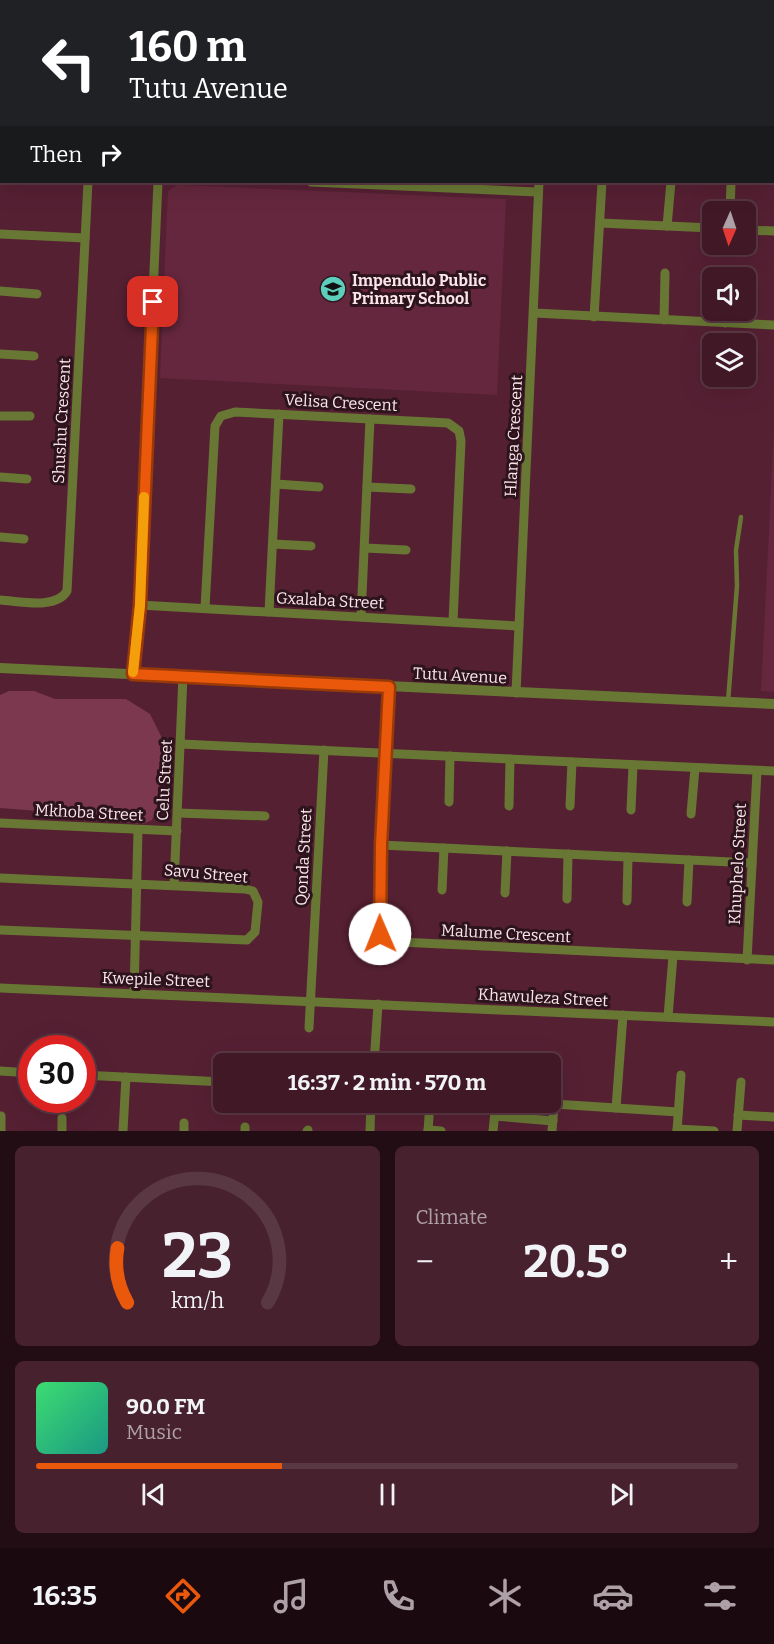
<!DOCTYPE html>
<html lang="en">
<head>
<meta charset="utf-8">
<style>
  body { margin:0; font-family:Bitter,serif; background:#47212e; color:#f1f3f6; height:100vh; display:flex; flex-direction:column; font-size:22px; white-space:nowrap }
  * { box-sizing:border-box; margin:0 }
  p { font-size:20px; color:#aea0a7 }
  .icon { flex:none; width:33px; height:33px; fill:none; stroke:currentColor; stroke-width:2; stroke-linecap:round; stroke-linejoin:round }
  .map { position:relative; height:1131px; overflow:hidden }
  .sheet { display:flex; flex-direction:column; gap:15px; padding:15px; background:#230d15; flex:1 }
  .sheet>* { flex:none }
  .banner { position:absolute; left:0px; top:0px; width:774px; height:183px; box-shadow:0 6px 24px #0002,0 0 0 2px #593743; background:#202124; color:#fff; overflow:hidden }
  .needle { width:39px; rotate:183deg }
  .buttons { position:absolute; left:702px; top:201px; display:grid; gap:12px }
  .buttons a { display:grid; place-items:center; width:54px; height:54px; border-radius:9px; background:#401826; box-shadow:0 6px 24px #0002,0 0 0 2px #593743; font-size:30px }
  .speed { position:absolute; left:18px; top:1035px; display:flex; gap:12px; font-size:30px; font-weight:700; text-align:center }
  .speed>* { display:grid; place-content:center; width:78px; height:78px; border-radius:50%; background:#401826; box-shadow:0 6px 24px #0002,0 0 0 2px #593743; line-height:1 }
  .speed .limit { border:9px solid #d22; background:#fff; color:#111 }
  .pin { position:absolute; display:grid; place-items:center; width:51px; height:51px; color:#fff; margin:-26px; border-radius:12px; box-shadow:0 3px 9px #0006 }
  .me { position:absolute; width:66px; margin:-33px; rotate:359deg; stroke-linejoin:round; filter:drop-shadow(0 0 4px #0008) }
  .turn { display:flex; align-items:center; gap:21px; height:126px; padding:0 30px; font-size:27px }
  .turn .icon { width:78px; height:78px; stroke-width:2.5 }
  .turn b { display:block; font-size:42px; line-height:51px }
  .then { display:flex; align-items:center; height:57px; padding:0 30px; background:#0003; gap:12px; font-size:22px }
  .big { font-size:45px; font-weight:700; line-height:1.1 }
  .sheet .card { flex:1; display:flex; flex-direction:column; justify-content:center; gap:9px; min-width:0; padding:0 21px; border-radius:9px; background:#47212e }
  .sheet .dial { align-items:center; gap:0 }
  .dial svg { height:156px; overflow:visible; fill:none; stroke:#593743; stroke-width:7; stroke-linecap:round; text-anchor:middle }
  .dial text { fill:#f1f3f6; stroke:none }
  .song { display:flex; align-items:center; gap:18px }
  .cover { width:72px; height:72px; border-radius:9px; background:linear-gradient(135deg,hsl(140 70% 55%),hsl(170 70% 35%)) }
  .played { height:6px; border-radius:3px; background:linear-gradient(90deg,#ea580c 35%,#593743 35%) }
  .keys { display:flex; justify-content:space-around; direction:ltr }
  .heat { display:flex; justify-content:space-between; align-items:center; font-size:33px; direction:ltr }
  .sheet .tiles { flex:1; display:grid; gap:15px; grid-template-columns:1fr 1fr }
  .card:last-child { grid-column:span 2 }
  .trip { position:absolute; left:213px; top:1053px; width:348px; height:60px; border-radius:9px; background:#401826; box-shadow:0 6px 24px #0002,0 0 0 2px #593743; font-weight:700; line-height:60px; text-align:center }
  .tab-bar { display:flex; height:96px; justify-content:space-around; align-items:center; background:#1a0a0f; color:#aea0a7 }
  .tab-bar .icon { width:42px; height:42px }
  .tab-bar .active { color:#ea580c }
  .tab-bar b { font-size:27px; color:#f1f3f6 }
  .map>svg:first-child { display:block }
</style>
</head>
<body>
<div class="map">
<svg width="774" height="1131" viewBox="0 0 774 1131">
  <rect width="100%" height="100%" fill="#562033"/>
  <!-- built -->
  <g fill="#65273d">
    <path d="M177 185 506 199 497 395 160 378 168 191Z"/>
    <path d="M774 429V692L761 691Z"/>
  </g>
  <!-- green -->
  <path fill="#7c384f" d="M9 691H34L55 699H126L150 714 163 740 162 792 152 820 143 824 52 817 39 811 0 808V695Z"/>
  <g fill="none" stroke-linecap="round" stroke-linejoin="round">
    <!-- service -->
    <path stroke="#687734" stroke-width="4.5" d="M728 702 737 586 736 550 741 517"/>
    <!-- minor -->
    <g stroke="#687734" stroke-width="9">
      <path d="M6 2V0"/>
      <path d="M97 2V0"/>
      <path d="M166 2V0"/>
      <path d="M230 2V0"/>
      <path d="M321 2V0"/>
      <path d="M414 2V0"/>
      <path d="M471 2V0"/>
      <path d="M600 2V0"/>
      <path d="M658 2V0"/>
      <path d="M750 2V0"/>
      <path d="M772 14H774"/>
      <path d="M772 78H774"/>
      <path d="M772 139H774"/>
      <path d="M0 147 2 109"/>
      <path d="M0 167H2"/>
      <path d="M311 182 538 192"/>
      <path d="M730 212 731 183"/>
      <path d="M600 223 712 228"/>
      <path d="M667 226 671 182"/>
      <path d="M746 230 774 231"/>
      <path d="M0 234 85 238"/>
      <path d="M728 278V275"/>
      <path d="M0 291 37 294"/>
      <path d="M534 313 774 325"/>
      <path d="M594 317 602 182"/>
      <path d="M664 320 665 273"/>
      <path d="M725 323 726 310"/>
      <path d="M0 354 34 356"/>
      <path d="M0 416H30"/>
      <path d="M0 477 27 479"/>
      <path d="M276 484 319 487"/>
      <path d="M367 487 411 489"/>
      <path d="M0 537 24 539"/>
      <path d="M273 544 311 546"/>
      <path d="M365 548 406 550"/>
      <path d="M0 600C19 601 56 610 67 591L88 182"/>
      <path d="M139 605 519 626"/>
      <path d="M205 608 215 426 221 416 235 412 448 423 459 431 461 441 453 622"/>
      <path d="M269 612 279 414"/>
      <path d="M361 617 370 419"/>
      <path d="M133 674 139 605 158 182"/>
      <path d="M389 687 378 929 382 938 400 942 774 960"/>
      <path d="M516 693 539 182"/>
      <path d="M181 744 774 771"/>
      <path d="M449 802 450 756"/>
      <path d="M509 806 510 759"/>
      <path d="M570 806 572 762"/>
      <path d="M631 810 633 765"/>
      <path d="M178 813 265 816"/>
      <path d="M691 814 695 768"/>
      <path d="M0 823 177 831"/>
      <path d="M381 845 752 863"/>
      <path d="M0 878 245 889 253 891 258 902 255 932 247 940 0 930"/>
      <path d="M174 885 183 676"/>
      <path d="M442 890 444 848"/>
      <path d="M505 893 507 851"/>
      <path d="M567 899 568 854"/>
      <path d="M627 901 628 857"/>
      <path d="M687 902 689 860"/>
      <path d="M747 960 757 771"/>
      <path d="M0 988 774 1022"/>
      <path d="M134 994 138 830"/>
      <path d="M668 1017 673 956"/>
      <path d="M309 1028 324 750"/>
      <path d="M374 1064 378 1004"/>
      <path d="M435 1064 436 1063"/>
      <path d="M0 1071 32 1073"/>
      <path d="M82 1075 224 1082"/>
      <path d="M554 1104 678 1112"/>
      <path d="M616 1108 623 1015"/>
      <path d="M738 1115 774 1117"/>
      <path d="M1 1116V1131"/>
      <path d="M495 1116 553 1121"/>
      <path d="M677 1129 714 1131"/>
      <path d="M428 1130 441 1131"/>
      <path d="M62 1131V1118"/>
      <path d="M123 1131 126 1077"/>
      <path d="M184 1131V1123"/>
      <path d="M245 1131V1127"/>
      <path d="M307 1131 308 1130"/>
      <path d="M370 1131 371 1102"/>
      <path d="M428 1131 430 1102"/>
      <path d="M493 1131 496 1102"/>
      <path d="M552 1131 557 1068"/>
      <path d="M677 1131 681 1075"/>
      <path d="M737 1131 741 1082"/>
    </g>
    <!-- tertiary -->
    <path stroke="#687734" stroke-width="10" d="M0 668 774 704"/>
  </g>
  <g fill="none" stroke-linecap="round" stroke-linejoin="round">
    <!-- route casing -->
    <g stroke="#983908" stroke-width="15">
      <path id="route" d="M153 302 140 605 133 674 389 687 381 845 380 934"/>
    </g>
    <!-- route -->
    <use href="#route" stroke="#ea580c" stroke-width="10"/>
    <!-- slow -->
    <path stroke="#f59e0b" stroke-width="10" d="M133 672 140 605 144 497"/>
  </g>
  <!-- icons -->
  <defs>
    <g id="school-disc" transform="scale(1.35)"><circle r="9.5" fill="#5ccebb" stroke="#2d141c"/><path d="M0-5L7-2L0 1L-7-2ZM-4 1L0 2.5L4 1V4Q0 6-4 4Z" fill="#111"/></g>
  </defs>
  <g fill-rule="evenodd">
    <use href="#school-disc" x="333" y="289"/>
  </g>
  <g text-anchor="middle" stroke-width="6" stroke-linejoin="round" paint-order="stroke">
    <!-- poi labels -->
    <g font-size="16" font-weight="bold" fill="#fbe5eb" stroke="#2d141c" text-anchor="start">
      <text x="352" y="286">Impendulo Public<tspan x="352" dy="18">Primary School</tspan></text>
    </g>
    <!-- street labels -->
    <g font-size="16" fill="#fbe5eb" stroke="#2d141c">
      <text transform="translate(341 402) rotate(3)" y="6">Velisa Crescent</text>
      <text transform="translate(61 421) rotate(-87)" y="6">Shushu Crescent</text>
      <text transform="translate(513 436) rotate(-87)" y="6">Hlanga Crescent</text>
      <text transform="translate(330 600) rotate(3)" y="6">Gxalaba Street</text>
      <text transform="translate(460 675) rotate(3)" y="6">Tutu Avenue</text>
      <text transform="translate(164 780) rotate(-87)" y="6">Celu Street</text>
      <text transform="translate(89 812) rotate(3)" y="6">Mkhoba Street</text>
      <text transform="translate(303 857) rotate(-87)" y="6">Qonda Street</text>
      <text transform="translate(737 864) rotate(-87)" y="6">Khuphelo Street</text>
      <text transform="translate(206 873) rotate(5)" y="6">Savu Street</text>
      <text transform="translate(506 933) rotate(3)" y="6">Malume Crescent</text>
      <text transform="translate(156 979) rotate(2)" y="6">Kwepile Street</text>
      <text transform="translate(543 997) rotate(3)" y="6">Khawuleza Street</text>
    </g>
  </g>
</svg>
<div class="buttons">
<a><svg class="needle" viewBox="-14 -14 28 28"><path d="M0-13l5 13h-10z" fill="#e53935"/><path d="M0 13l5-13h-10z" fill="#aea0a7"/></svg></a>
<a><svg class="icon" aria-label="sound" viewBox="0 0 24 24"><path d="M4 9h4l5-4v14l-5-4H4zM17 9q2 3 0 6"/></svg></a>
<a><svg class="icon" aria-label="layers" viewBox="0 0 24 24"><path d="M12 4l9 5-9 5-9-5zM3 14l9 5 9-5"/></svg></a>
</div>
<div class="speed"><div class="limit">30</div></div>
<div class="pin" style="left:153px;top:302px;background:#d93025"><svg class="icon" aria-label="arrive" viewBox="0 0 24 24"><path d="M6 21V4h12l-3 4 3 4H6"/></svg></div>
<svg class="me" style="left:380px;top:934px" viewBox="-20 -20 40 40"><circle r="19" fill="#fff"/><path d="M0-13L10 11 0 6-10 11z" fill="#ea580c"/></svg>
<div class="trip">16:37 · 2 min · 570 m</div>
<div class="banner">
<div class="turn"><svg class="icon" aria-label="left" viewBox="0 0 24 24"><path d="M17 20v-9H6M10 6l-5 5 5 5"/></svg><div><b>160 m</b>Tutu Avenue</div></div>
<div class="then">Then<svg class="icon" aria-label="right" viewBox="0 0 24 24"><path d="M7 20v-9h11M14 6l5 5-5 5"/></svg></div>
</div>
</div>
<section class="sheet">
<div class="tiles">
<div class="card dial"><svg viewBox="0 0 100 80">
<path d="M14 69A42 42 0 1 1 86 69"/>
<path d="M14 69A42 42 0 0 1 9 41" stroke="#ea580c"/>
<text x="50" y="56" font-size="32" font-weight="700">23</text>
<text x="50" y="72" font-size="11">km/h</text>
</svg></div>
<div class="card"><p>Climate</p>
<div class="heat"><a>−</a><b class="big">20.5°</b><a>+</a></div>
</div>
<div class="card">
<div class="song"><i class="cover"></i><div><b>90.0 FM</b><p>Music</p></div></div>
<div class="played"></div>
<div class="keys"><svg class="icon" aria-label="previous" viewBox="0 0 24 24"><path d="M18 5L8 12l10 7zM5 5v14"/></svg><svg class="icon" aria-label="pause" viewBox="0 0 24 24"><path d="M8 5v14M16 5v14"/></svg><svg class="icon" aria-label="next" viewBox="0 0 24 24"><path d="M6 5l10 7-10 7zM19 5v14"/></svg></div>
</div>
</div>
</section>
<nav class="tab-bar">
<b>16:35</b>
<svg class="icon active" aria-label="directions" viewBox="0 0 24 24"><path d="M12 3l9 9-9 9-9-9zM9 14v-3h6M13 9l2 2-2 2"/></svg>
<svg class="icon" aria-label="music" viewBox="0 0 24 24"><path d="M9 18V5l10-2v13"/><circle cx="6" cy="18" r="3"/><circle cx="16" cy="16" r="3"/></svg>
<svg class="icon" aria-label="phone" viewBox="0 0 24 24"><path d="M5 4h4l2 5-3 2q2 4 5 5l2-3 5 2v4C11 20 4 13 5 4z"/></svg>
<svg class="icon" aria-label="climate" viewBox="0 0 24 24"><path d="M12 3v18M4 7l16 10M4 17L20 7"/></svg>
<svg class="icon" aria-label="car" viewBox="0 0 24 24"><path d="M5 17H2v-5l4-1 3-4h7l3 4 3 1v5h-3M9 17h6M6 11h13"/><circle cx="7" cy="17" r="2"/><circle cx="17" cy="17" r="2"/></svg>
<svg class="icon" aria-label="filters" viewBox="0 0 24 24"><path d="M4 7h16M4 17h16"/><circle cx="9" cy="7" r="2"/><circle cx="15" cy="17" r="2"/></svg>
</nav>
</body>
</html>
